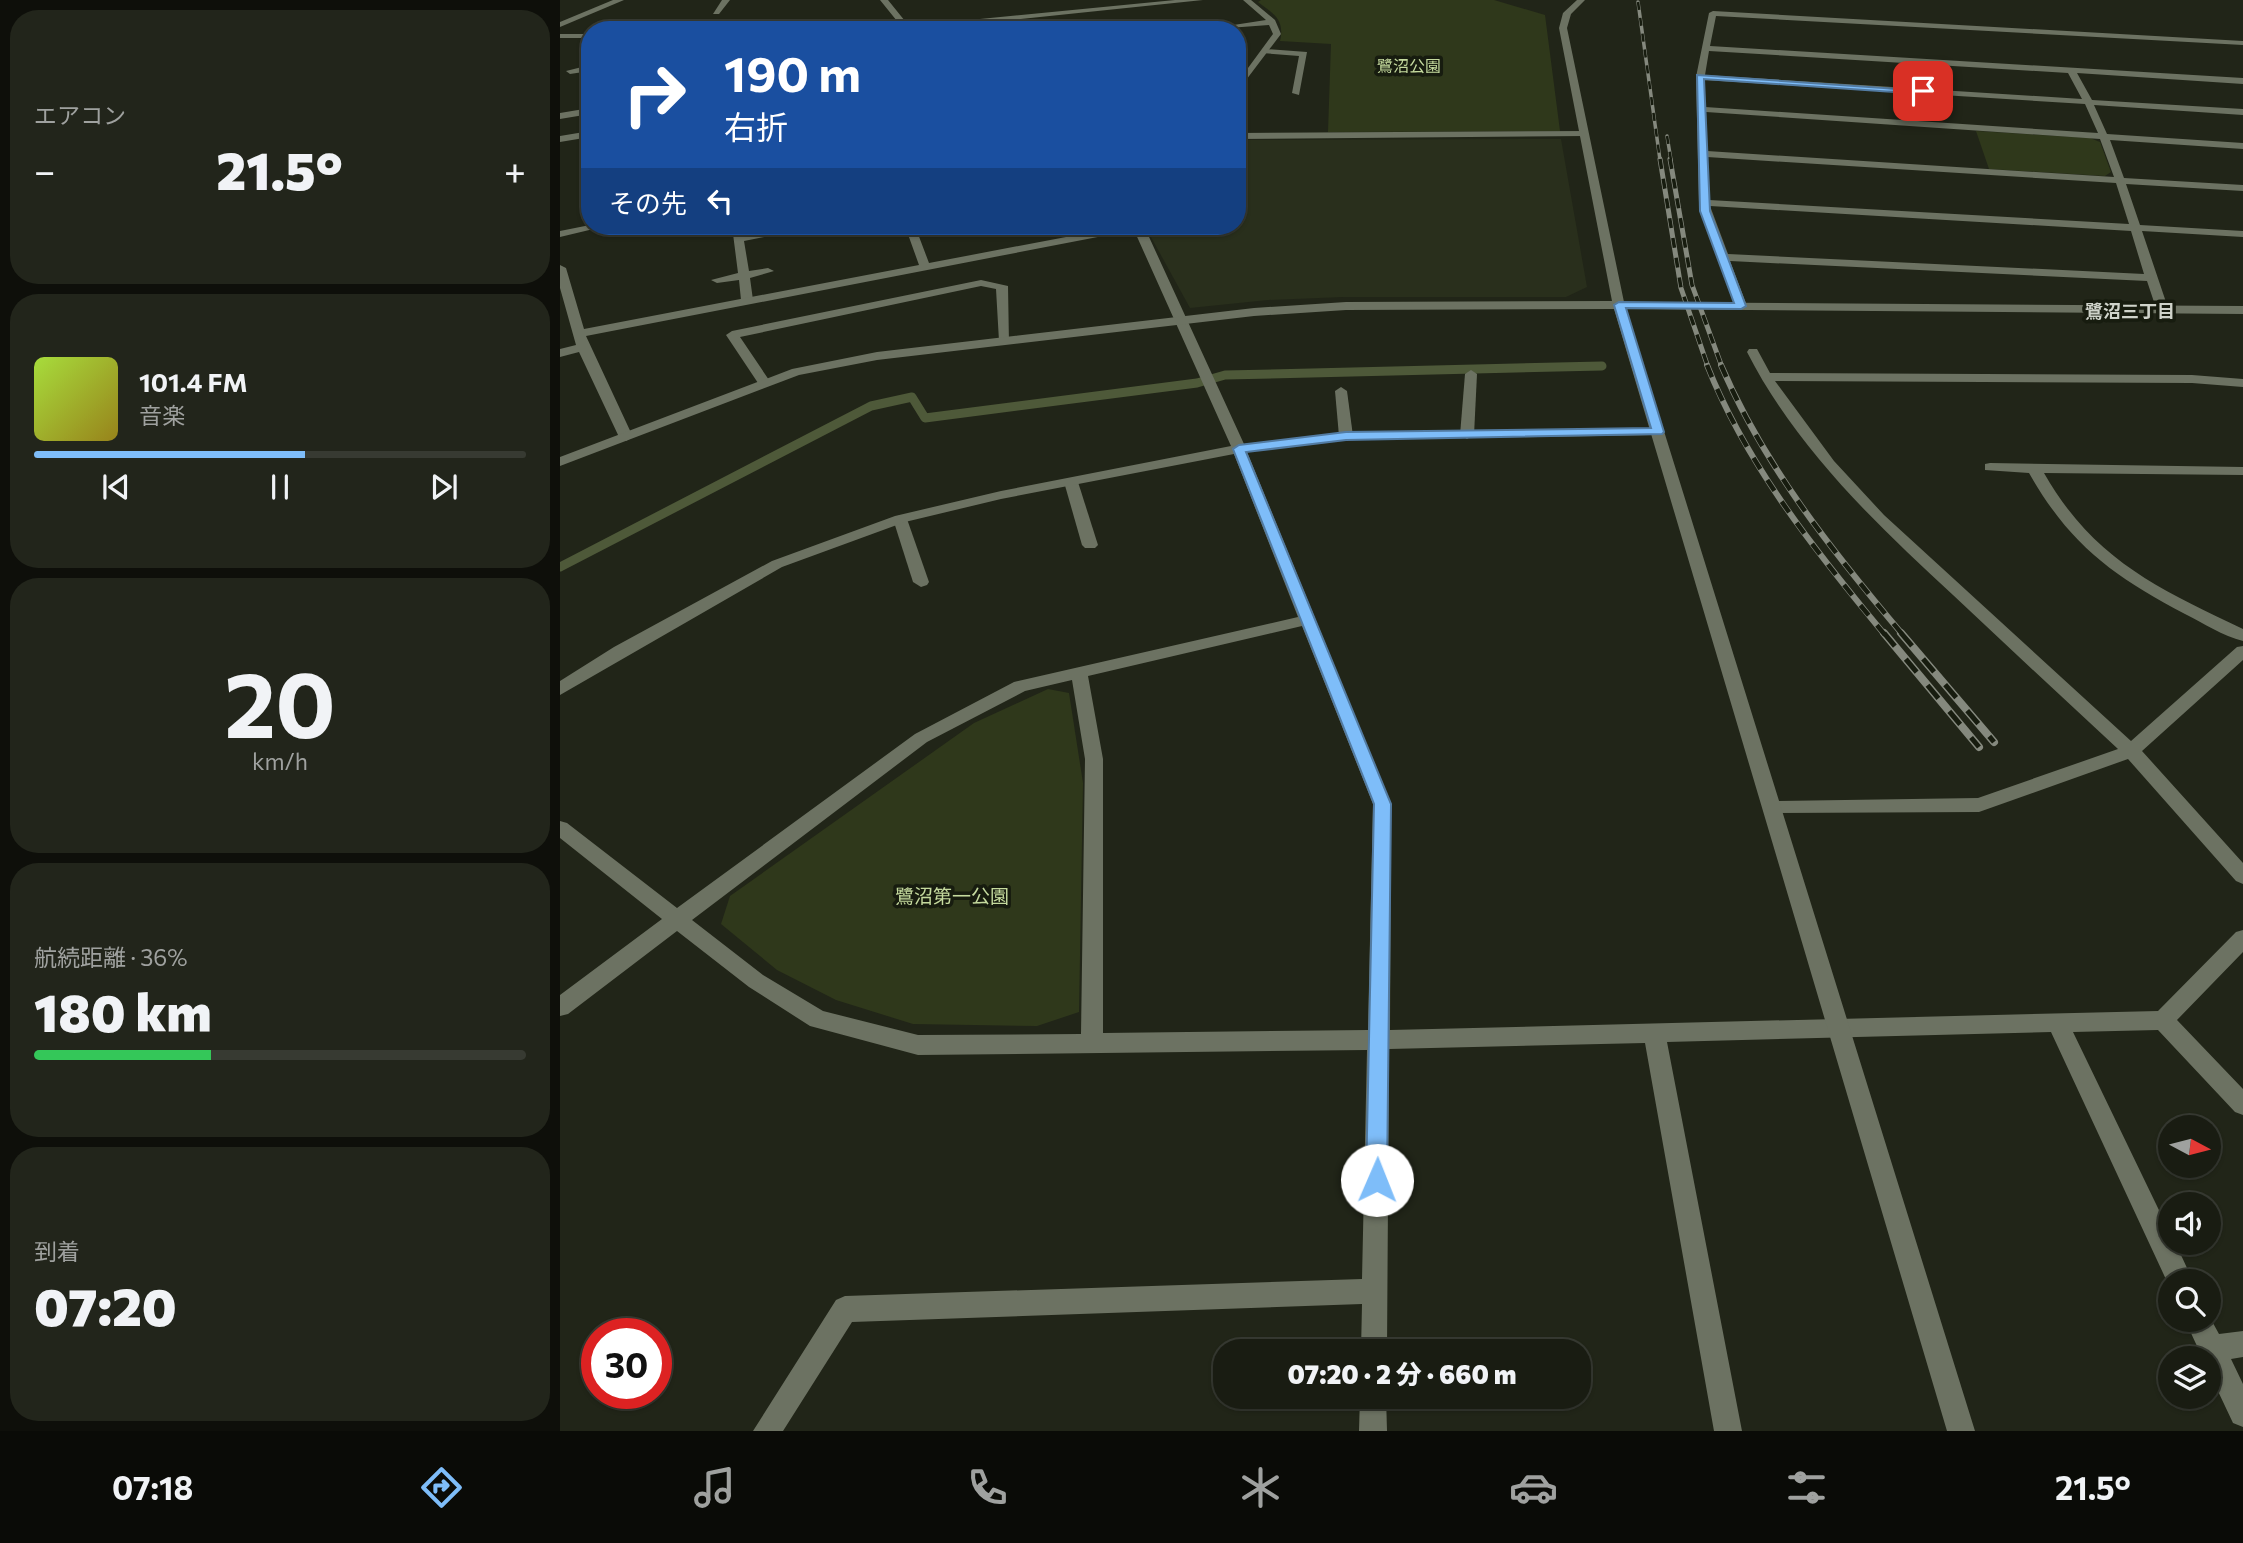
<!DOCTYPE html>
<html lang="ja">
<head>
<meta charset="utf-8">
<style>
  body { margin:0; font-family:Commissioner,"Noto Sans JP",sans-serif; background:#22251b; color:#f1f3f6; height:100vh; display:flex; flex-direction:column; font-size:26px; white-space:nowrap }
  * { box-sizing:border-box; margin:0 }
  p { font-size:23px; color:#9fa19f }
  .icon { flex:none; width:38px; height:38px; fill:none; stroke:currentColor; stroke-width:2; stroke-linecap:round; stroke-linejoin:round }
  .map { position:relative; flex:1; overflow:hidden }
  .panel { display:flex; flex-direction:column; gap:10px; padding:10px; background:#0e0f0a; width:560px }
  .panel>* { flex:none }
  .hud { position:absolute; left:21px; top:21px; width:665px; height:214px; border-radius:28px; box-shadow:0 2px 5px #0004,0 0 0 2px #373a32; background:#1a4fa0; color:#fff; overflow:hidden }
  .needle { width:46px; rotate:97deg }
  .buttons { position:absolute; left:1598px; top:1115px; display:grid; gap:14px }
  .buttons a { display:grid; place-items:center; width:63px; height:63px; border-radius:50%; background:#191c12; box-shadow:0 2px 5px #0004,0 0 0 2px #373a32; font-size:35px }
  .speed { position:absolute; left:21px; top:1318px; display:flex; gap:14px; font-size:35px; font-weight:700; text-align:center }
  .speed>* { display:grid; place-content:center; width:91px; height:91px; border-radius:50%; background:#191c12; box-shadow:0 2px 5px #0004,0 0 0 2px #373a32; line-height:1 }
  .speed .limit { border:10px solid #d22; background:#fff; color:#111 }
  .pin { position:absolute; display:grid; place-items:center; width:60px; height:60px; color:#fff; margin:-30px; border-radius:14px; box-shadow:0 4px 10px #0006 }
  .me { position:absolute; width:77px; margin:-38px; rotate:1deg; stroke-linejoin:round; filter:drop-shadow(0 0 5px #0008) }
  .turn { display:flex; align-items:center; gap:24px; height:147px; padding:0 28px; font-size:32px }
  .turn .icon { width:91px; height:91px; stroke-width:2.5 }
  .turn b { display:block; font-size:49px; line-height:60px }
  .then { display:flex; align-items:center; height:66px; padding:0 28px; background:#0003; gap:14px; font-size:26px }
  .big { font-size:52px; font-weight:800; line-height:1.1 }
  .panel .tile { flex:1; display:flex; flex-direction:column; justify-content:center; gap:10px; min-width:0; padding:0 24px; border-radius:28px; background:#22251b }
  .panel .dial { align-items:center; gap:0 }
  .dial b { font-size:91px; line-height:1 }
  .song { display:flex; align-items:center; gap:21px }
  .cover { width:84px; height:84px; border-radius:10px; background:linear-gradient(135deg,hsl(80 70% 55%),hsl(50 70% 35%)) }
  .played { height:7px; border-radius:4px; background:linear-gradient(90deg,#7ebdf9 55%,#373a32 55%) }
  .keys { display:flex; justify-content:space-around; direction:ltr }
  .heat { display:flex; justify-content:space-between; align-items:center; font-size:38px; direction:ltr }
  .charge { height:10px; border-radius:5px; background:linear-gradient(90deg,#34c759 36%,#373a32 0) }
  .trip { position:absolute; left:653px; top:1339px; width:378px; height:70px; border-radius:28px; background:#191c12; box-shadow:0 2px 5px #0004,0 0 0 2px #373a32; font-weight:800; line-height:70px; text-align:center }
  .tabs { display:flex; height:112px; justify-content:space-around; align-items:center; background:#0a0b07; color:#9fa19f }
  .tabs .icon { width:49px; height:49px }
  .tabs .on { color:#7ebdf9 }
  .tabs b { font-size:32px; color:#f1f3f6 }
  main { display:flex; flex:1; min-height:0 }
  .map>svg:first-child { display:block }
</style>
</head>
<body>
<main>
<section class="panel">
<div class="tile"><p>エアコン</p>
<div class="heat"><a>−</a><b class="big">21.5°</b><a>+</a></div>
</div>
<div class="tile">
<div class="song"><i class="cover"></i><div><b>101.4 FM</b><p>音楽</p></div></div>
<div class="played"></div>
<div class="keys"><svg class="icon" aria-label="previous" viewBox="0 0 24 24"><path d="M18 5L8 12l10 7zM5 5v14"/></svg><svg class="icon" aria-label="pause" viewBox="0 0 24 24"><path d="M8 5v14M16 5v14"/></svg><svg class="icon" aria-label="next" viewBox="0 0 24 24"><path d="M6 5l10 7-10 7zM19 5v14"/></svg></div>
</div>
<div class="tile dial"><b>20</b><p>km/h</p></div>
<div class="tile"><p>航続距離 · 36%</p><b class="big">180 km</b><div class="charge"></div></div>
<div class="tile"><p>到着</p><b class="big">07:20</b></div>
</section>
<div class="map">
<svg width="1683" height="1431" viewBox="0 0 1683 1431">
  <rect width="100%" height="100%" fill="#212518"/>
  <!-- built -->
  <path fill="#292f1c" d="M1001 139 1027 287 1006 297H783L708 300 630 308 586 228 588 226H677V140Z"/>
  <!-- green -->
  <g fill="#2f381b">
    <path d="M701 0H934L985 15 1000 131 768 132 771 44 720 41C725 20 714 14 698 2Z"/>
    <path d="M1416 131 1530 138 1540 142 1551 172 1545 176 1429 169Z"/>
    <path d="M488 689 509 693 523 783 519 1012 477 1026 353 1024 276 1000 217 970 161 924 170 896 414 723Z"/>
  </g>
  <g fill="none" stroke-linecap="round" stroke-linejoin="round">
    <!-- stream-far1 -->
    <path stroke="#4e5939" stroke-width="7" d="M993 367 1042 366"/>
    <!-- stream -->
    <path stroke="#4e5939" stroke-width="9" d="M0 567 311 406 352 397 365 418 637 383 665 375 1042 366"/>
    <!-- lane -->
    <g fill="#6c7262" fill-rule="evenodd">
      <path d="M162 0H170L159 14H153Z"/>
      <path d="M705 49 747 52 739 95 732 93 739 56 702 53Z"/>
      <path d="M30 65V71L10 74 6 71Z"/>
      <path d="M30 108V114L0 119V113Z"/>
      <path d="M30 131V137L0 142V136Z"/>
      <path d="M172 226H182L184 235 204 233V237L184 241 189 271 208 268 214 271 190 278 193 300 187 304 181 300 179 280 157 283 151 280 178 273Z"/>
      <path d="M911 370 917 374 914 435 907 439 900 435 905 374Z"/>
      <path d="M781 387 787 391 793 436 786 440 779 436 775 391Z"/>
      <path d="M511 478 518 482 538 545 535 548H525L522 545 504 482Z"/>
      <path d="M340 515 347 519 369 582 367 585 361 587 353 582 333 519Z"/>
    </g>
    <!-- street -->
    <g fill="#6c7262" fill-rule="evenodd">
      <path d="M53 0H64L0 27V22Z"/>
      <path d="M320 0H328L349 26 615 0H643L354 30H323L341 26Z"/>
      <path d="M683 0H691L715 20 721 34 677 92V83L713 34 709 25 641 30 706 20Z"/>
      <path d="M1153 11 1683 41V45L1156 16 1150 46 1683 78V84L1517 73 1532 100 1683 109V115L1534 105 1547 134 1683 143V149L1550 140 1564 178 1683 185V191L1566 184 1580 225 1683 231V237L1582 231 1608 308 1602 312 1596 308 1587 281 1170 261 1187 306 1177 309 1139 203 1136 77 1149 13ZM1149 51 1508 73 1522 99 1145 75ZM1144 80 1525 104 1538 133 1145 107ZM1146 112 1540 139 1554 177 1147 151ZM1147 157 1556 183 1569 224 1149 200ZM1150 206 1571 231 1584 274 1168 254Z"/>
      <rect x="0" y="34" width="30" height="4"/>
      <path d="M1028 131V135L1025 136 677 139V133Z"/>
      <path d="M30 225 46 226 0 237V231Z"/>
      <path d="M345 226H355L369 263 564 226H584L684 444 786 432 1103 428V434L1098 435 786 440 687 452 831 804 830 1030 1598 1011 1676 932 1683 930V952L1617 1020 1683 1089V1115L1675 1112 1598 1030 1513 1032 1610 1233V1242H1615L1633 1281H1610V1288L1491 1032 1107 1042 1182 1431H1154L1085 1043 829 1049 827 1351H801L802 1304 292 1322 223 1431H193L276 1300 285 1296 802 1279 807 1050 358 1055 250 1026 189 987 117 931 8 1014 0 1016V995L102 919 0 838V821L7 823 117 908 355 734 454 682 738 617 674 454 441 499 345 522 222 567 0 695V681L54 647 212 561 335 516 441 491 671 446 574 230 26 336 73 437 66 441 59 437 19 352 0 357V349L16 345 0 288V265L6 268 24 329 359 265ZM742 626 813 804 808 1030 543 1033V759L528 676ZM512 680 525 759 521 1034 358 1035 263 1011 203 975 132 920 367 742 465 691Z"/>
      <path d="M421 280 448 286 449 344 439 341 436 289 421 286 180 337 211 383 205 387 200 386 166 335 172 331Z"/>
      <path d="M1189 349H1197L1210 373 1632 375 1683 379V387L1632 383 1215 381 1274 461 1324 515 1571 741 1677 647 1683 646V660L1582 751 1683 863V884L1676 881 1568 759 1419 812 1205 813 1203 808 1205 803 1212 801 1418 798 1558 749C1503 698 1448 647 1393 595 1315 523 1236 448 1187 352Z"/>
      <path d="M1430 463 1683 467V475L1484 473C1533 559 1597 588 1683 629V641C1663 636 1643 623 1625 614 1553 576 1510 545 1469 473L1425 470V464Z"/>
      <path d="M1648 1314 1659 1334 1683 1331V1357L1671 1359 1683 1384V1427L1673 1423 1648 1370V1358L1642 1357 1625 1320H1648Z"/>
      <path d="M800 1396H826L827 1431H799Z"/>
    </g>
    <!-- secondary -->
    <path fill="#6c7262" fill-rule="evenodd" d="M1017 0H1025L1011 14 1007 28 1064 302 1683 306V314L1066 309 1415 1431H1387L1054 309 786 310 694 316 317 360 239 375 0 466V457L232 369 317 352 694 308 786 302 1052 301 999 28 1003 13Z"/>
    <!-- rail-far3 casing -->
    <g stroke="#85897e" stroke-width="3.5">
      <g id="rail-far3">
        <path d="M1078 2 1100 160"/>
        <path d="M1107 136 1111 160"/>
      </g>
    </g>
    <!-- rail-far2 casing -->
    <g stroke="#85897e" stroke-width="5">
      <g id="rail-far2">
        <path d="M1100 159 1121 288 1148 367"/>
        <path d="M1110 159 1132 285 1162 367"/>
      </g>
    </g>
    <!-- rail-far1 casing -->
    <g stroke="#85897e" stroke-width="6">
      <g id="rail-far1">
        <path d="M1147 365C1187 466 1257 553 1325 635"/>
        <path d="M1161 365C1204 466 1273 552 1343 635"/>
      </g>
    </g>
    <!-- rail casing -->
    <g stroke="#85897e" stroke-width="8">
      <g id="rail">
        <path d="M1324 633 1419 747"/>
        <path d="M1341 633 1434 742"/>
      </g>
    </g>
    <!-- rail-far3 -->
    <use href="#rail-far3" stroke="#171c0f" stroke-width="2.5" stroke-dasharray="8" stroke-linecap="butt"/>
    <!-- rail-far2 -->
    <use href="#rail-far2" stroke="#171c0f" stroke-width="3.5" stroke-dasharray="10" stroke-linecap="butt"/>
    <!-- rail-far1 -->
    <use href="#rail-far1" stroke="#171c0f" stroke-width="4.5" stroke-dasharray="13" stroke-linecap="butt"/>
    <!-- rail -->
    <use href="#rail" stroke="#171c0f" stroke-width="5" stroke-dasharray="17" stroke-linecap="butt"/>
  </g>
  <!-- route -->
  <path fill="#7ebdf9" stroke="#527ba2" stroke-width="2" d="M1137 75 1367 91 1363 94 1144 79 1150 211 1186 306 1181 309 1066 308 1104 432 1102 434 786 440 686 452 831 804 827 1180 824 1187 817 1190 809 1187 806 1180 814 804 673 449 679 445 786 432 1091 428 1054 305 1059 302 1174 303 1140 211Z"/>
  <g text-anchor="middle" stroke-width="7" stroke-linejoin="round" paint-order="stroke">
    <!-- far-park labels -->
    <g font-size="16" fill="#c5da9e" stroke="#171c0f">
      <text x="849" y="72">鷺沼公園</text>
    </g>
    <!-- far-neighbourhood labels -->
    <g font-size="18" font-weight="bold" fill="#cfd3ca" stroke="#171c0f">
      <text x="1570" y="318">鷺沼三丁目</text>
    </g>
    <!-- park labels -->
    <g font-size="19" fill="#c5da9e" stroke="#171c0f">
      <text x="392" y="903">鷺沼第一公園</text>
    </g>
  </g>
</svg>
<div class="buttons">
<a><svg class="needle" viewBox="-14 -14 28 28"><path d="M0-13l5 13h-10z" fill="#e53935"/><path d="M0 13l5-13h-10z" fill="#9fa19f"/></svg></a>
<a><svg class="icon" aria-label="sound" viewBox="0 0 24 24"><path d="M4 9h4l5-4v14l-5-4H4zM17 9q2 3 0 6"/></svg></a>
<a><svg class="icon" aria-label="search" viewBox="0 0 24 24"><circle cx="10" cy="10" r="6"/><path d="M15 15l6 6"/></svg></a>
<a><svg class="icon" aria-label="layers" viewBox="0 0 24 24"><path d="M12 4l9 5-9 5-9-5zM3 14l9 5 9-5"/></svg></a>
</div>
<div class="speed"><div class="limit">30</div></div>
<div class="pin" style="left:1363px;top:91px;background:#d93025"><svg class="icon" aria-label="arrive" viewBox="0 0 24 24"><path d="M6 21V4h12l-3 4 3 4H6"/></svg></div>
<svg class="me" style="left:817px;top:1180px" viewBox="-20 -20 40 40"><circle r="19" fill="#fff"/><path d="M0-13L10 11 0 6-10 11z" fill="#7ebdf9"/></svg>
<div class="trip">07:20 · 2 分 · 660 m</div>
<div class="hud">
<div class="turn"><svg class="icon" aria-label="right" viewBox="0 0 24 24"><path d="M7 20v-9h11M14 6l5 5-5 5"/></svg><div><b>190 m</b>右折</div></div>
<div class="then">その先<svg class="icon" aria-label="left" viewBox="0 0 24 24"><path d="M17 20v-9H6M10 6l-5 5 5 5"/></svg></div>
</div>
</div>
</main>
<nav class="tabs">
<b>07:18</b>
<svg class="icon on" aria-label="directions" viewBox="0 0 24 24"><path d="M12 3l9 9-9 9-9-9zM9 14v-3h6M13 9l2 2-2 2"/></svg>
<svg class="icon" aria-label="music" viewBox="0 0 24 24"><path d="M9 18V5l10-2v13"/><circle cx="6" cy="18" r="3"/><circle cx="16" cy="16" r="3"/></svg>
<svg class="icon" aria-label="phone" viewBox="0 0 24 24"><path d="M5 4h4l2 5-3 2q2 4 5 5l2-3 5 2v4C11 20 4 13 5 4z"/></svg>
<svg class="icon" aria-label="climate" viewBox="0 0 24 24"><path d="M12 3v18M4 7l16 10M4 17L20 7"/></svg>
<svg class="icon" aria-label="car" viewBox="0 0 24 24"><path d="M5 17H2v-5l4-1 3-4h7l3 4 3 1v5h-3M9 17h6M6 11h13"/><circle cx="7" cy="17" r="2"/><circle cx="17" cy="17" r="2"/></svg>
<svg class="icon" aria-label="filters" viewBox="0 0 24 24"><path d="M4 7h16M4 17h16"/><circle cx="9" cy="7" r="2"/><circle cx="15" cy="17" r="2"/></svg>
<b>21.5°</b>
</nav>
</body>
</html>
